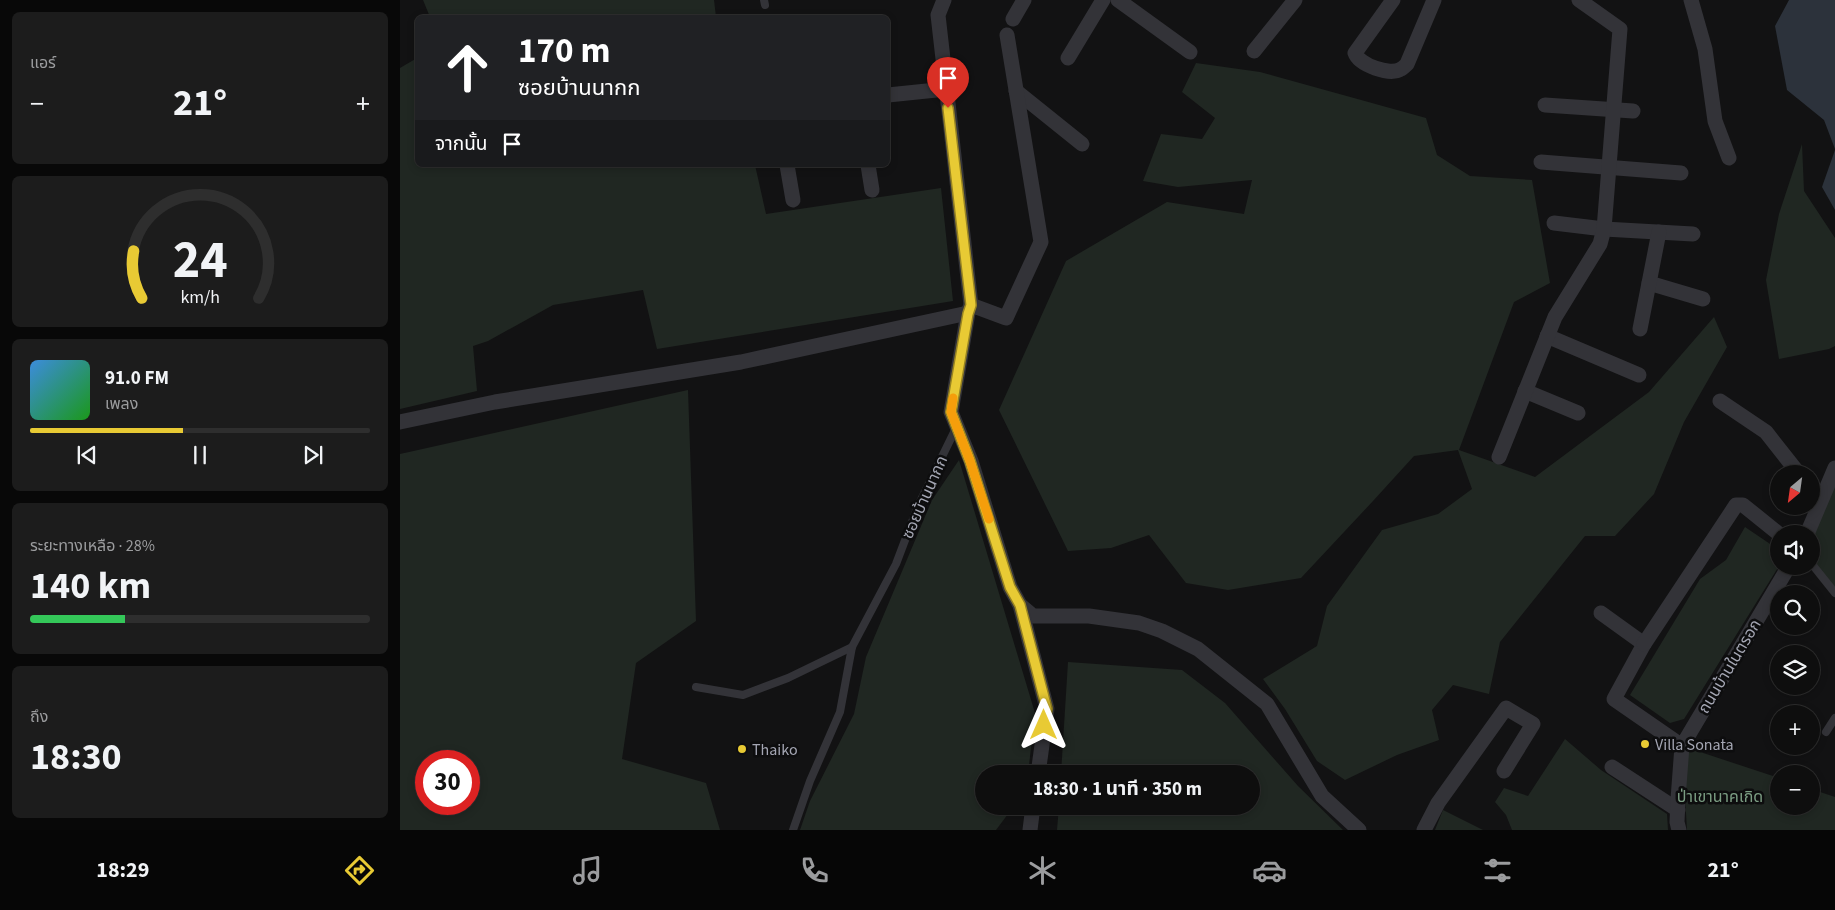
<!DOCTYPE html>
<html lang="th">
<head>
<meta charset="utf-8">
<style>
  body { margin:0; font-family:"Source Sans 3","Noto Sans Thai",sans-serif; background:#1c1c1c; color:#f1f3f6; height:100vh; display:flex; flex-direction:column; font-size:19px; white-space:nowrap }
  * { box-sizing:border-box; margin:0 }
  p { font-size:16px; color:#9b9c9e }
  .icon { flex:none; width:28px; height:28px; fill:none; stroke:currentColor; stroke-width:2; stroke-linecap:round; stroke-linejoin:round }
  .map { position:relative; flex:1; overflow:hidden }
  .panel { display:flex; flex-direction:column; gap:12px; padding:12px; background:#080808; width:400px }
  .panel>* { flex:none }
  .hud { position:absolute; left:15px; top:15px; width:475px; height:152px; border-radius:8px; box-shadow:0 2px 8px #0003,0 0 0 1px #2e2e2e; background:#202124; color:#fff; overflow:hidden }
  .needle { width:32px; rotate:209deg }
  .controls { position:absolute; left:1370px; top:465px; display:grid; gap:10px }
  .controls a { display:grid; place-items:center; width:50px; height:50px; border-radius:50%; background:#0e0e0e; box-shadow:0 2px 8px #0003,0 0 0 1px #2e2e2e; font-size:25px }
  .speed { position:absolute; left:15px; top:750px; display:flex; gap:10px; font-size:25px; font-weight:700; text-align:center }
  .speed>* { display:grid; place-content:center; width:65px; height:65px; border-radius:50%; background:#0e0e0e; box-shadow:0 2px 8px #0003,0 0 0 1px #2e2e2e; line-height:1 }
  .speed .limit { border:8px solid #d22; background:#fff; color:#111 }
  .pin { position:absolute; display:grid; place-items:center; width:42px; height:42px; color:#fff; margin:-51px -21px; border-radius:50% 50% 50% 0; rotate:-45deg; box-shadow:0 0 5px #0007 }
  .pin .icon { rotate:45deg }
  .me { position:absolute; width:55px; margin:-28px; rotate:0deg; stroke-linejoin:round; filter:drop-shadow(0 0 4px #0008) }
  .turn { display:flex; align-items:center; gap:18px; height:105px; padding:0 20px; font-size:22px }
  .turn .icon { width:65px; height:65px; stroke-width:2.5 }
  .turn b { display:block; font-size:35px; line-height:42px }
  .then { display:flex; align-items:center; height:48px; padding:0 20px; background:#0003; gap:10px; font-size:19px }
  .big { font-size:38px; font-weight:700; line-height:1.1 }
  .panel .card { flex:1; display:flex; flex-direction:column; justify-content:center; gap:8px; min-width:0; padding:0 18px; border-radius:8px; background:#1c1c1c }
  .panel .dial { align-items:center; gap:0 }
  .dial svg { height:130px; overflow:visible; fill:none; stroke:#2e2e2e; stroke-width:7; stroke-linecap:round; text-anchor:middle }
  .dial text { fill:#f1f3f6; stroke:none }
  .song { display:flex; align-items:center; gap:15px }
  .cover { width:60px; height:60px; border-radius:8px; background:linear-gradient(135deg,hsl(210 70% 55%),hsl(120 70% 35%)) }
  .played { height:5px; border-radius:2px; background:linear-gradient(90deg,#e8ca34 45%,#2e2e2e 45%) }
  .keys { display:flex; justify-content:space-around; direction:ltr }
  .heat { display:flex; justify-content:space-between; align-items:center; font-size:28px; direction:ltr }
  .charge { height:8px; border-radius:4px; background:linear-gradient(90deg,#34c759 28%,#2e2e2e 0) }
  .trip { position:absolute; left:575px; top:765px; width:285px; height:50px; border-radius:25px; background:#0e0e0e; box-shadow:0 2px 8px #0003,0 0 0 1px #2e2e2e; font-weight:700; line-height:50px; text-align:center }
  .tab-bar { display:flex; height:80px; justify-content:space-around; align-items:center; background:#060606; color:#9b9c9e }
  .tab-bar .icon { width:35px; height:35px }
  .tab-bar .current { color:#e8ca34 }
  .tab-bar b { font-size:22px; color:#f1f3f6 }
  main { display:flex; flex:1; min-height:0 }
  .map>svg:first-child { display:block }
</style>
</head>
<body>
<main>
<section class="panel">
<div class="card"><p>แอร์</p>
<div class="heat"><a>−</a><b class="big">21°</b><a>+</a></div>
</div>
<div class="card dial"><svg viewBox="0 0 100 80">
<path d="M14 69A42 42 0 1 1 86 69"/>
<path d="M14 69A42 42 0 0 1 9 40" stroke="#e8ca34"/>
<text x="50" y="56" font-size="32" font-weight="700">24</text>
<text x="50" y="72" font-size="11">km/h</text>
</svg></div>
<div class="card">
<div class="song"><i class="cover"></i><div><b>91.0 FM</b><p>เพลง</p></div></div>
<div class="played"></div>
<div class="keys"><svg class="icon" aria-label="previous" viewBox="0 0 24 24"><path d="M18 5L8 12l10 7zM5 5v14"/></svg><svg class="icon" aria-label="pause" viewBox="0 0 24 24"><path d="M8 5v14M16 5v14"/></svg><svg class="icon" aria-label="next" viewBox="0 0 24 24"><path d="M6 5l10 7-10 7zM19 5v14"/></svg></div>
</div>
<div class="card"><p>ระยะทางเหลือ · 28%</p><b class="big">140 km</b><div class="charge"></div></div>
<div class="card"><p>ถึง</p><b class="big">18:30</b></div>
</section>
<div class="map">
<svg width="1435" height="830" viewBox="0 0 1435 830">
  <rect width="100%" height="100%" fill="#121213"/>
  <!-- green -->
  <g fill="#202722" fill-rule="evenodd">
    <path d="M23 0H314L316 17H30Z"/>
    <path d="M17 58 18 165H355L366 214 541 188 553 301 257 349 243 290 153 305 88 341 73 346 77 391 0 409V68Z"/>
    <path d="M796 63 860 72 1026 118 1037 155 1070 176 1132 180 1150 283 1114 302 1059 450 1135 477 1249 392 1314 317 1327 347 1284 422 1254 494 1215 536H1185L1100 642 1089 694 1053 685 1032 710 1039 740 997 755 945 780 917 761 885 709 863 679 917 646 927 606 982 530 1038 514 1072 489 1058 450 1014 456 973 501 901 578 828 590 786 583 749 535 711 548 668 551 599 410 666 261 767 202 844 214 852 180 778 187 743 181 761 134 802 139 815 118 782 92Z"/>
    <path d="M1402 144 1404 191 1435 238V346L1429 349 1379 359 1366 280 1379 214Z"/>
    <path d="M288 390 296 621 236 663 222 759 306 783 320 830H0V454ZM26 761H69V804H26Z"/>
    <path d="M559 460 635 713 628 774H584V806H614L596 830H400L410 801 454 714 466 657 532 500Z"/>
    <path d="M1435 482V593L1411 564V534Z"/>
    <path d="M1345 527 1379 550V566L1284 719 1270 723 1230 695 1300 579 1326 560Z"/>
    <path d="M668 662 782 670 825 703 898 786 943 830H657L659 806H851V774H661Z"/>
    <path d="M1165 739 1201 770 1267 814 1268 830H1112L1106 815 1095 802 1104 788 1128 796Z"/>
    <path d="M1282 746 1379 778V806H1411V789L1435 797V830H1287Z"/>
    <path d="M1043 810 1083 830H1035Z"/>
  </g>
  <!-- water -->
  <g fill="#2c323b">
    <path d="M1389 0H1435V149L1424 120 1387 90 1375 26Z"/>
    <path d="M1435 150V210L1422 187Z"/>
  </g>
  <g fill="none" stroke-linecap="round" stroke-linejoin="round">
    <!-- lane -->
    <g stroke="#333338" stroke-width="8">
      <path d="M364 0 365 5"/>
      <path d="M1411 563 1435 593"/>
      <path d="M296 687 343 695 388 678 452 647"/>
      <path d="M1426 732 1435 718"/>
      <path d="M393 830 410 781 440 712 452 647 496 564 518 506 556 428"/>
    </g>
    <!-- street -->
    <g stroke="#333338" stroke-width="15">
      <path d="M544 0 538 15 571 305 568 313 551 412 571 461 610 587 620 605 633 616H689L739 623 762 631 798 649 867 704 922 796 959 830"/>
      <path d="M718 0 790 52"/>
      <path d="M993 0 955 53C959 65 990 76 1001 69 1003 68 1005 66 1007 64L1034 0"/>
      <path d="M1291 0 1305 49 1315 121 1329 158"/>
      <path d="M613 19 624 0"/>
      <path d="M854 51 895 0"/>
      <path d="M668 58 703 0"/>
      <path d="M616 91 682 144"/>
      <path d="M488 95 546 89"/>
      <path d="M1145 105 1233 111"/>
      <path d="M1141 162 1281 173"/>
      <path d="M387 165 393 200"/>
      <path d="M468 165 472 190"/>
      <path d="M1154 223 1204 229 1293 234"/>
      <path d="M1249 283 1303 299"/>
      <path d="M571 305 606 318 641 242 607 35"/>
      <path d="M1240 329 1259 232"/>
      <path d="M1147 336 1239 375"/>
      <path d="M1125 391 1178 413"/>
      <path d="M1320 401 1366 432 1399 474"/>
      <path d="M0 422 95 402 341 362 568 313"/>
      <path d="M1099 457 1155 317 1200 244 1204 229 1220 29 1179 0"/>
      <path d="M1407 534 1435 468"/>
      <path d="M620 605 647 709 638 774"/>
      <path d="M1201 613 1244 644 1214 699 1282 746"/>
      <path d="M1244 644 1336 505H1343L1379 534"/>
      <path d="M1212 767 1278 810"/>
      <path d="M630 830 633 806"/>
      <path d="M1024 830 1038 803 1106 708 1133 724 1104 771"/>
      <path d="M1279 830 1277 822 1278 799 1282 746 1389 566"/>
    </g>
  </g>
  <g fill="none" stroke-linecap="round" stroke-linejoin="round">
    <!-- route casing -->
    <g stroke="#978322" stroke-width="12">
      <path id="route" d="M548 108 571 305 568 314 551 412 570 461 610 587 620 605 647 709 644 725"/>
    </g>
    <!-- route -->
    <use href="#route" stroke="#e8ca34" stroke-width="9"/>
    <!-- slow -->
    <path stroke="#f59e0b" stroke-width="9" d="M553 398 551 412 570 461 589 519"/>
  </g>
  <!-- markers -->
  <g fill="#e8ca34" stroke="#0d0d0e" stroke-width="2">
    <circle cx="1245" cy="744" r="5"/>
    <circle cx="342" cy="749" r="5"/>
  </g>
  <g text-anchor="middle" stroke-width="5" stroke-linejoin="round" paint-order="stroke">
    <!-- street labels -->
    <g font-size="16" fill="#a4a6b3" stroke="#0d0d0e">
      <text transform="translate(524 497) rotate(-66)" y="6">ซอยบ้านนากก</text>
      <text transform="translate(1329 666) rotate(-59)" y="6">ถนนบ้านในตรอก</text>
    </g>
    <!-- poi labels -->
    <g font-size="16" fill="#a4a6b3" stroke="#0d0d0e" text-anchor="start">
      <text x="1255" y="750">Villa Sonata</text>
      <text x="352" y="755">Thaiko</text>
    </g>
    <!-- park labels -->
    <g font-size="16" fill="#7b9d83" stroke="#0d0d0e">
      <text x="1320" y="802">ป่าเขานาคเกิด</text>
    </g>
  </g>
</svg>
<div class="controls">
<a><svg class="needle" viewBox="-14 -14 28 28"><path d="M0-13l5 13h-10z" fill="#e53935"/><path d="M0 13l5-13h-10z" fill="#9b9c9e"/></svg></a>
<a><svg class="icon" aria-label="sound" viewBox="0 0 24 24"><path d="M4 9h4l5-4v14l-5-4H4zM17 9q2 3 0 6"/></svg></a>
<a><svg class="icon" aria-label="search" viewBox="0 0 24 24"><circle cx="10" cy="10" r="6"/><path d="M15 15l6 6"/></svg></a>
<a><svg class="icon" aria-label="layers" viewBox="0 0 24 24"><path d="M12 4l9 5-9 5-9-5zM3 14l9 5 9-5"/></svg></a>
<a>+</a>
<a>−</a>
</div>
<div class="speed"><div class="limit">30</div></div>
<div class="pin" style="left:548px;top:108px;background:#d93025"><svg class="icon" aria-label="arrive" viewBox="0 0 24 24"><path d="M6 21V4h12l-3 4 3 4H6"/></svg></div>
<svg class="me" style="left:644px;top:725px" viewBox="-20 -20 40 40"><path d="M0-17L14 15 0 8-14 15z" fill="#e8ca34" stroke="#fff" stroke-width="4"/></svg>
<div class="trip">18:30 · 1 นาที · 350 m</div>
<div class="hud">
<div class="turn"><svg class="icon" aria-label="ahead" viewBox="0 0 24 24"><path d="M12 20V5M6 11l6-6 6 6"/></svg><div><b>170 m</b>ซอยบ้านนากก</div></div>
<div class="then">จากนั้น<svg class="icon" aria-label="arrive" viewBox="0 0 24 24"><path d="M6 21V4h12l-3 4 3 4H6"/></svg></div>
</div>
</div>
</main>
<nav class="tab-bar">
<b>18:29</b>
<svg class="icon current" aria-label="directions" viewBox="0 0 24 24"><path d="M12 3l9 9-9 9-9-9zM9 14v-3h6M13 9l2 2-2 2"/></svg>
<svg class="icon" aria-label="music" viewBox="0 0 24 24"><path d="M9 18V5l10-2v13"/><circle cx="6" cy="18" r="3"/><circle cx="16" cy="16" r="3"/></svg>
<svg class="icon" aria-label="phone" viewBox="0 0 24 24"><path d="M5 4h4l2 5-3 2q2 4 5 5l2-3 5 2v4C11 20 4 13 5 4z"/></svg>
<svg class="icon" aria-label="climate" viewBox="0 0 24 24"><path d="M12 3v18M4 7l16 10M4 17L20 7"/></svg>
<svg class="icon" aria-label="car" viewBox="0 0 24 24"><path d="M5 17H2v-5l4-1 3-4h7l3 4 3 1v5h-3M9 17h6M6 11h13"/><circle cx="7" cy="17" r="2"/><circle cx="17" cy="17" r="2"/></svg>
<svg class="icon" aria-label="filters" viewBox="0 0 24 24"><path d="M4 7h16M4 17h16"/><circle cx="9" cy="7" r="2"/><circle cx="15" cy="17" r="2"/></svg>
<b>21°</b>
</nav>
</body>
</html>
